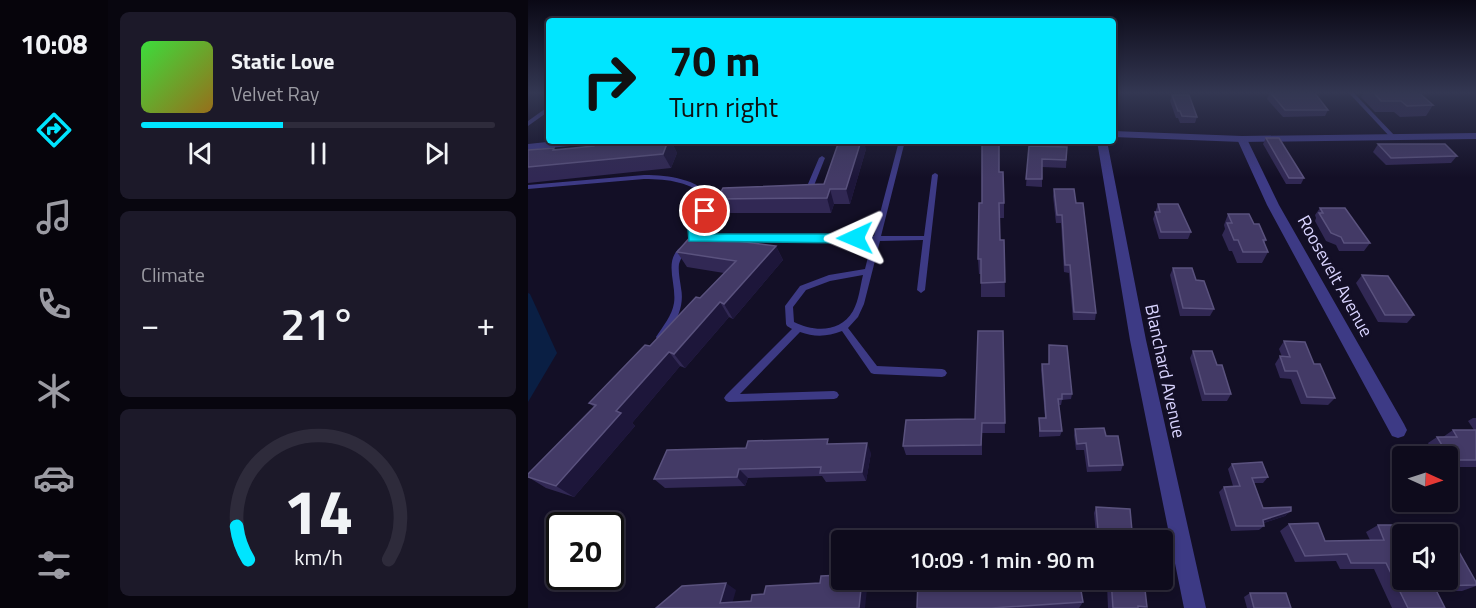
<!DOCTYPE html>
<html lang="en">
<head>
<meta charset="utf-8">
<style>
  body { margin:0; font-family:"Titillium Web",sans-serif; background:#1c1929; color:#f1f3f6; height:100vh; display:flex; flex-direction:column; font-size:22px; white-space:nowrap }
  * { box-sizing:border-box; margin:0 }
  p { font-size:20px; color:#9b9ba3 }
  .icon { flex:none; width:33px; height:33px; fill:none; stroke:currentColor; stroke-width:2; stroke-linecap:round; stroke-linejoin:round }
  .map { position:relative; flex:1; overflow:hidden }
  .drawer { display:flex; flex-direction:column; gap:12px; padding:12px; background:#08060f; width:420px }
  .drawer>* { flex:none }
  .hud { position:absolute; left:18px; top:18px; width:570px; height:126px; border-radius:6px; box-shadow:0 3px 9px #0003,0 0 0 2px #2e2b3b; background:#00e5ff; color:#111; overflow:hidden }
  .needle { width:39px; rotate:93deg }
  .buttons { position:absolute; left:864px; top:446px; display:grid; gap:12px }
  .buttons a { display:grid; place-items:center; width:66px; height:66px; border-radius:6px; background:#0e0b1c; box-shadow:0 3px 9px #0003,0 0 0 2px #2e2b3b; font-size:30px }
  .speed { position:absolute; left:18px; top:512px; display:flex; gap:12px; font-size:30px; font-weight:700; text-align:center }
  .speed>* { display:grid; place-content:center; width:78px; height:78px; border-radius:50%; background:#0e0b1c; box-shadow:0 3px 9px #0003,0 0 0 2px #2e2b3b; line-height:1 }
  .speed .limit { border:3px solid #111; border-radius:9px; background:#fff; color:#111 }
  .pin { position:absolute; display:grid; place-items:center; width:51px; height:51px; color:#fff; margin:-26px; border:3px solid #fff; border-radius:50%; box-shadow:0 2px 6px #0007 }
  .me { position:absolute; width:66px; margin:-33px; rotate:269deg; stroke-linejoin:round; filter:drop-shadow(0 0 4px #0008) }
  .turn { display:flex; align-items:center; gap:21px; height:126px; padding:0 24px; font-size:27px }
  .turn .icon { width:78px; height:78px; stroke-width:2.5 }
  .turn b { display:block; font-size:42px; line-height:51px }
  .big { font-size:45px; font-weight:600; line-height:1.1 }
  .drawer .tile { flex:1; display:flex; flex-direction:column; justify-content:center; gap:9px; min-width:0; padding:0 21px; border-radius:9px; background:#1c1929 }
  .drawer .dial { align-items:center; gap:0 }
  .dial svg { height:156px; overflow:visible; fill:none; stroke:#2e2b3b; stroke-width:7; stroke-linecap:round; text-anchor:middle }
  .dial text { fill:#f1f3f6; stroke:none }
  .song { display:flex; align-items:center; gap:18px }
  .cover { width:72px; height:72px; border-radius:9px; background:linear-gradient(135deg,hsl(120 70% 55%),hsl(40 70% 35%)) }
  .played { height:6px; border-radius:3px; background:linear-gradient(90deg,#00e5ff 40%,#2e2b3b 40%) }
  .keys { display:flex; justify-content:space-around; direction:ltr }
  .heat { display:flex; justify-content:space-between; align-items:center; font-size:33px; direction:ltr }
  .trip { position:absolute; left:303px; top:530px; width:342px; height:60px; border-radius:6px; background:#0e0b1c; box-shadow:0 3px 9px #0003,0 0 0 2px #2e2b3b; font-weight:600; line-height:60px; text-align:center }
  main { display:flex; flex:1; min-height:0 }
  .tabs { display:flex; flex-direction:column; width:108px; justify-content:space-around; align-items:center; background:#06040b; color:#9b9ba3 }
  .tabs .icon { width:42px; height:42px }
  .tabs .active { color:#00e5ff }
  .tabs b { font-size:27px; color:#f1f3f6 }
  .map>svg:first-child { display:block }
</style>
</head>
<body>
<main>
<nav class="tabs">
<b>10:08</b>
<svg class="icon active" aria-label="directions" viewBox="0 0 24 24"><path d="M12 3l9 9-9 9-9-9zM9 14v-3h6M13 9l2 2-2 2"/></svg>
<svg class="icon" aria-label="music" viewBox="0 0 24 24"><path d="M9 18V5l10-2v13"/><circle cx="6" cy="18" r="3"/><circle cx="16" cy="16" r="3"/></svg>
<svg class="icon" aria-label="phone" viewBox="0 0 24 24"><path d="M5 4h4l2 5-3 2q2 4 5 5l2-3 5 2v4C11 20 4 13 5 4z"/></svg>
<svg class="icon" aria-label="climate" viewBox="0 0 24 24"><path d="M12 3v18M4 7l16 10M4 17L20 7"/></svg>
<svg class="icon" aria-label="car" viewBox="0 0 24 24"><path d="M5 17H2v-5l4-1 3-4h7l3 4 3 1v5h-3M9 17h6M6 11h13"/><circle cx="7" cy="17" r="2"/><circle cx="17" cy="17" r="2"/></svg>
<svg class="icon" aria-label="filters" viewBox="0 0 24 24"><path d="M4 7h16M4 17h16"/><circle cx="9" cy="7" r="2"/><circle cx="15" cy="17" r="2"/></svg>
</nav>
<section class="drawer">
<div class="tile">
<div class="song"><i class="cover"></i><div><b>Static Love</b><p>Velvet Ray</p></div></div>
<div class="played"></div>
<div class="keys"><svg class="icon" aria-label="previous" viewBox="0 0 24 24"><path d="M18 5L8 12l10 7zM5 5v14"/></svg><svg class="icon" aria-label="pause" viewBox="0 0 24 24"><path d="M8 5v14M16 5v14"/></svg><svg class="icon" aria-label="next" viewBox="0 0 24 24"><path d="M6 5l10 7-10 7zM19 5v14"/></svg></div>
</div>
<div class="tile"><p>Climate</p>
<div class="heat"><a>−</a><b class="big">21°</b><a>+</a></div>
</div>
<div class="tile dial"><svg viewBox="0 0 100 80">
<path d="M14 69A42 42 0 1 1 86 69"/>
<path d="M14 69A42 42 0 0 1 8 52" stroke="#00e5ff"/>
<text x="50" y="56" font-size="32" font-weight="700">14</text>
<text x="50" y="72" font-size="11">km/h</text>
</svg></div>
</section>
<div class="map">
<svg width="948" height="608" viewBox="0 0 948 608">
  <rect width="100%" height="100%" fill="#130f26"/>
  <!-- water -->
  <path fill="#0a1f44" d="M0 293 2 294 29 353 0 402Z"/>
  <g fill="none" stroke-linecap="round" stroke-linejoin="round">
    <!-- service -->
    <g fill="#3d3a85" fill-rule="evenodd">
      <path d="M820 92H825L867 136V138H863Z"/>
      <path d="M21 106V111L0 126V121Z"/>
      <path d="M371 141H377L353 236H396L404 175 407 173 409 174 410 175 397 290 393 293 389 290 395 240 352 241 336 304 330 317 320 328 349 366 414 369 417 370 419 373 417 376 414 377 346 374 343 373 314 331C299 337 286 337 272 332L212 394 306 391 309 392 311 395 309 398 306 399 201 402 198 401 196 398 198 395 264 329 259 326 258 324 257 306 272 286 301 275 337 269 344 241H188L184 239 185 237 346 236ZM335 275C332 287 331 300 325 311 312 333 286 332 266 322L265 307 278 290 302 281Z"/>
      <path d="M294 156 297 158 283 193 280 195 276 194 275 193 277 191 291 158Z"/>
      <path d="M116 175C143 175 167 179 187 198L188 199 170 229V236L175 237 176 239 175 241 163 240 162 229 181 199C163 182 141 179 116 179L0 189V185Z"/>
      <path d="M157 244 161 247C157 252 153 257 151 264 150 272 152 280 153 288 156 303 151 316 143 329 139 335 136 340 129 339L128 337C135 326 144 316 146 303 149 282 133 258 157 244Z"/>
    </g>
    <!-- minor -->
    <g fill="#3d3a85" fill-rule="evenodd">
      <path d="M714 136 719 139 751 205 876 424 879 430 876 436 870 438 864 436 739 205 709 139Z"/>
      <path d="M569 141H579L618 340 678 608H656L602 340Z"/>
    </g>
    <!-- tertiary -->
    <g fill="#3d3a85" fill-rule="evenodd">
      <path d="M585 131 714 136 948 133V139L714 142 585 137Z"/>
      <path d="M28 141H68L63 144 0 150V144Z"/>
    </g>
  </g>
  <!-- wall -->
  <g fill="#312854">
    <path d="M742 92 800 110 797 116 755 117 739 99Z"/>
    <path d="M836 92H890L905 105 898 116 872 117 866 112H847L833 97Z"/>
    <path d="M644 95 669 117 667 123H652L650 118H648L642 101Z"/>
    <path d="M738 138 776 178 773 184H758L735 144Z"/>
    <path d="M107 141H143L149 153 143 168 0 183V150H28Z"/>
    <path d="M850 144 929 156 923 163 858 165 845 152Z"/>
    <path d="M501 146 539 147 538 168 514 167V187L498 186Z"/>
    <path d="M338 149 322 204H306L303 213H197L189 199 296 184Z"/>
    <path d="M471 172 476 203V218H472V240H476L477 297H453V274H451L450 259 454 203Z"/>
    <path d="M526 189 548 203 568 313 567 320H545L541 273 536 272 533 223H528L525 196Z"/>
    <path d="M630 204 663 232 660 239H631L625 219Z"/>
    <path d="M792 208 842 243 836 251H811L808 245 798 241 787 221 788 218 787 215Z"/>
    <path d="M700 214 726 224 738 240 736 244 740 252 734 263H709L704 251H701L694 235 697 229 696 225Z"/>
    <path d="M248 246 255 260 205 319 201 317 157 368 152 366 104 423 107 426 46 497 18 488 0 477 66 407 61 403 172 298 196 273 159 267 149 252Z"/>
    <path d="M645 268 668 280 686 309 682 316H652L642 275Z"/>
    <path d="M834 275 886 315 879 323 850 322 828 283Z"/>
    <path d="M475 331 477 433H454V455H378L375 446 447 419Z"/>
    <path d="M756 341 786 364 807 398 800 405 773 404 763 379 752 378 747 364 752 356 754 357 751 349Z"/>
    <path d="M521 345 544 394 543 399 534 400 533 405H531L534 431 532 436 511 437V418H517L513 370 514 364H521Z"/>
    <path d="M665 351 689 365 703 394 699 401H674L662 358Z"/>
    <path d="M945 418H948V467H920V456H907L900 443 909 437H915L925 430H946L940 421Z"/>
    <path d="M547 429 578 436 595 465 593 471 559 472 556 450H548L546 435Z"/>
    <path d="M303 444 343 453 338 481 298 482 294 476 220 478 217 486 137 488 126 479 218 448Z"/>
    <path d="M704 464 740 477 735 483H726L735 508 763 511 757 516 736 523V526L731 530 703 531 691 492 696 487 705 486 700 469Z"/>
    <path d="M568 507 604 531 601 536 568 535 566 513Z"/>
    <path d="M761 524 797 541 842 540 838 532 850 525 874 579 948 582V586L934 591H908L917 608H864L846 569H812L808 561 767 562 752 531Z"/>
    <path d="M583 579 619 607 617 608H580L579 585Z"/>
    <path d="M722 593 763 608H719L716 597Z"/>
    <path d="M555 602 551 608H389Z"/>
  </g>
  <!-- shaded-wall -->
  <g fill="#1d163a">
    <path d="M140 141H143L149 153 143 168 135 154Z"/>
    <path d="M333 141H336L338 149 322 204 318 189Z"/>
    <path d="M302 189 306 204 303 213 299 198Z"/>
    <path d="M248 246 255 260 205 319 196 304Z"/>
    <path d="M192 302 201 317 157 368 146 354Z"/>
    <path d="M141 352 152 366 104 423 107 426 46 497 28 486 88 411Z"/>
    <path d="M339 443 343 453 338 481 334 472Z"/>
    <path d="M211 469 220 478 217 486 209 477Z"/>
    <path d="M763 511 757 516 729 525 735 520Z"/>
    <path d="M334 579H339L340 580 337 608H331Z"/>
    <path d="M198 583 208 590 203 608 192 603Z"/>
  </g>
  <!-- building -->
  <g fill="#433a66" stroke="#5a527e" stroke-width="1.5">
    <path d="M742 92H786L800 110H757Z"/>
    <path d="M845 92H890L905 105 879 106 873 101H853Z"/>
    <path d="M644 95H661L669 117 654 116 652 111H650Z"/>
    <path d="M738 138H751L776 178H761Z"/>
    <path d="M107 141H140L135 154 0 167V150L26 148 25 150 66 146 67 144Z"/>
    <path d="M311 141H333L318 189H302L299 198 189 199 195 188 296 184Z"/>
    <path d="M454 141H471V172H475L476 203H471L472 240H476L477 282 453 283V259H450L451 203H454Z"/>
    <path d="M850 144H917L929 156 863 158Z"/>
    <path d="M501 146 539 147 538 160 514 159V179H498Z"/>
    <path d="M526 189H546L548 203H555L568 313 546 312 542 265H537L534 215H529Z"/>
    <path d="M630 204H650L663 232H633L627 212H632Z"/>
    <path d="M792 208H817L842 243H816L813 237 803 233 791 213H795Z"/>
    <path d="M700 214H721L726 224H731L738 240H735L740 252H715L710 240H706L699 223H704Z"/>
    <path d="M164 235 248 246 196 304 192 302 146 354 141 352 88 411 93 413 28 486 0 477V474L68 405 61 403 117 345 122 346 168 297 172 298 208 261 149 252Z"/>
    <path d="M645 268H664L668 280 676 281 686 309 655 308Z"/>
    <path d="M834 275 860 276 886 315H857Z"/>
    <path d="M450 331H475L477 423H454L453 445 375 446 378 420 447 419Z"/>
    <path d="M756 341 777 342 786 364H792L807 398 779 397 769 371H757L752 356 762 357Z"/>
    <path d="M521 345 539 346 544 394H534V399H530L534 431H512L511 418H518L514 364H521Z"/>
    <path d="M665 351H684L689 365H694L703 394H677Z"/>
    <path d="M576 428 578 436H590L595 465 561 466 558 443 549 444 547 429Z"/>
    <path d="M925 430H948V460H923L909 437H929Z"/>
    <path d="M300 439 299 444 339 443 334 472 292 473 293 467 211 469 209 477 126 479 139 450 218 448 220 441Z"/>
    <path d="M734 462 740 477 724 478 735 508 763 507V511L735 520 736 526H708L696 487 712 486 704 464Z"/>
    <path d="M568 507 602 509 604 531 570 530Z"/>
    <path d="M790 523 797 541 856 540 850 525H871L876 534H874V579H920V536H922L948 582V585L906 586 917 608H880L858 563H823L819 554 777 556 761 524Z"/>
    <path d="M314 575V579H334L331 608H128L154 586 198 583 192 603 223 601 224 595 236 594 238 586 292 583 293 576Z"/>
    <path d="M390 579H551L555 602 464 608H389Z"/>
    <path d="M583 579 616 581 619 607 610 606V608H585Z"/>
    <path d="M722 593H758L763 608H726Z"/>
  </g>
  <!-- sky -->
  <linearGradient id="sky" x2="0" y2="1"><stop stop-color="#0a0815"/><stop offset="0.52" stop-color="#333752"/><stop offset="1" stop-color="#333752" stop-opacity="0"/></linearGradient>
  <rect width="948" height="178" fill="url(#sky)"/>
  <!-- route -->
  <path fill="#00e5ff" stroke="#0095a6" stroke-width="1.5" d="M177 207 183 211 172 229V234H327L333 238 327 243 161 241 160 229 173 208Z"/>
  <g text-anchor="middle" stroke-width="6" stroke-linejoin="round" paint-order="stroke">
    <!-- street labels -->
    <g font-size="18" fill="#d9d4ff" stroke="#130f26">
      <text transform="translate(807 276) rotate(61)" y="6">Roosevelt Avenue</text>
      <text transform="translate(637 371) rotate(78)" y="6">Blanchard Avenue</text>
    </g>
  </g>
</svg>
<div class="buttons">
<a><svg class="needle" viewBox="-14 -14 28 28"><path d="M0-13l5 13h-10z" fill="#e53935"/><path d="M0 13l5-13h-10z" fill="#9b9ba3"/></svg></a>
<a><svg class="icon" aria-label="sound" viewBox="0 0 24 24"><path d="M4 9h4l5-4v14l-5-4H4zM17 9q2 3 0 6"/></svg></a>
</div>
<div class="speed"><div class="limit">20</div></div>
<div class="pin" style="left:177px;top:211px;background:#d93025"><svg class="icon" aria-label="arrive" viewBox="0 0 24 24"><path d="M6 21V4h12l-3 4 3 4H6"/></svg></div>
<svg class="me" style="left:327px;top:238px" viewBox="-20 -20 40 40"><path d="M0-17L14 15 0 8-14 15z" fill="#00e5ff" stroke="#fff" stroke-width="4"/></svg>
<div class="trip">10:09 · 1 min · 90 m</div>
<div class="hud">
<div class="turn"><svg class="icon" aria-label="right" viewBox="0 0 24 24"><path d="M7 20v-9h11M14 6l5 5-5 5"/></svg><div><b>70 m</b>Turn right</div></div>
</div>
</div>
</main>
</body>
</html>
